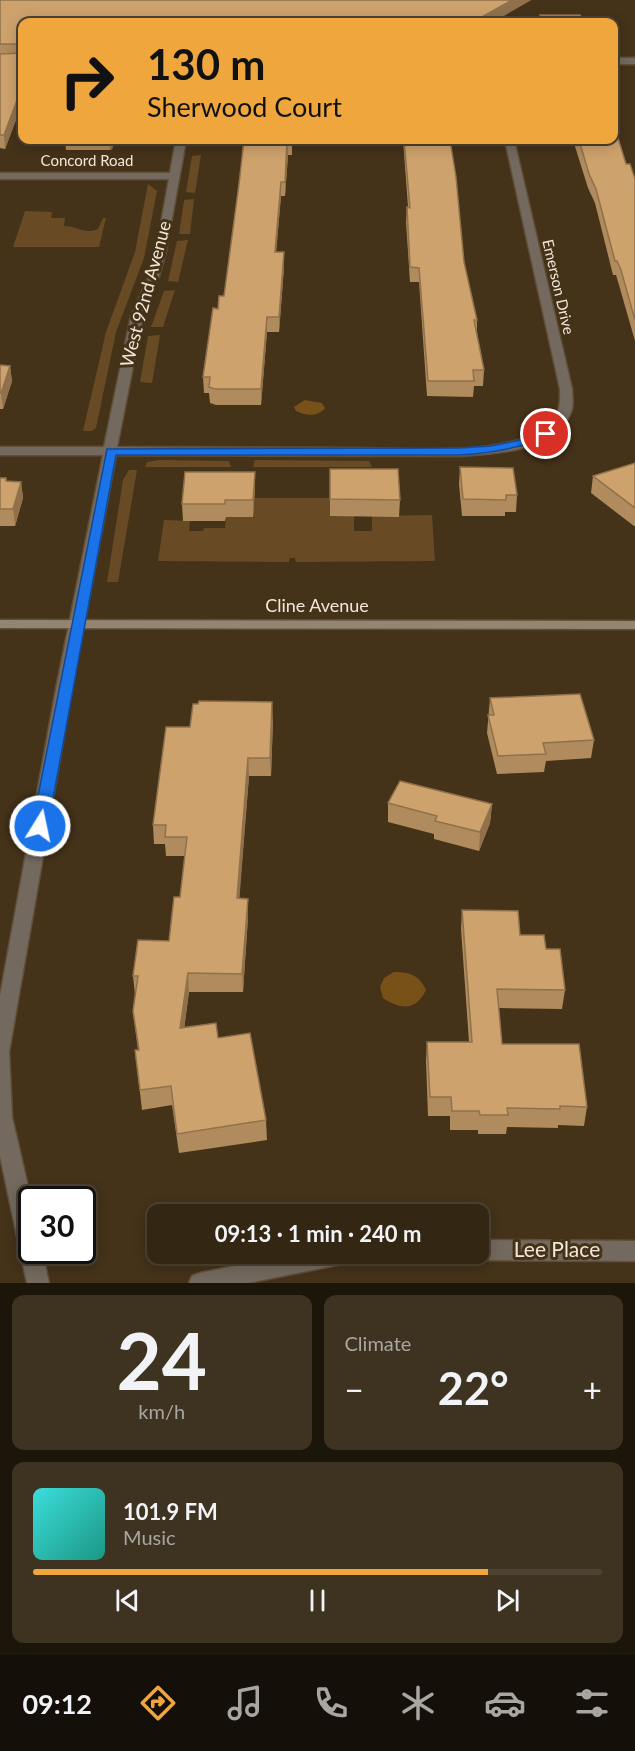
<!DOCTYPE html>
<html lang="en">
<head>
<meta charset="utf-8">
<style>
  body { margin:0; font-family:Lato,sans-serif; background:#3e3221; color:#f1f3f6; height:100vh; display:flex; flex-direction:column; font-size:22px; white-space:nowrap }
  * { box-sizing:border-box; margin:0 }
  p { font-size:20px; color:#a9a5a0 }
  .icon { flex:none; width:33px; height:33px; fill:none; stroke:currentColor; stroke-width:2; stroke-linecap:round; stroke-linejoin:round }
  .map { position:relative; height:1283px; overflow:hidden }
  .side { display:flex; flex-direction:column; gap:12px; padding:12px; background:#1c150a; flex:1 }
  .side>* { flex:none }
  .banner { position:absolute; left:18px; top:18px; width:600px; height:126px; border-radius:12px; box-shadow:0 3px 15px #0003,0 0 0 2px #4e4333; background:#efa73d; color:#111; overflow:hidden }
  .speed { position:absolute; left:18px; top:1186px; display:flex; gap:12px; font-size:30px; font-weight:700; text-align:center }
  .speed>* { display:grid; place-content:center; width:78px; height:78px; border-radius:50%; background:#332613; box-shadow:0 3px 15px #0003,0 0 0 2px #4e4333; line-height:1 }
  .speed .limit { border:3px solid #111; border-radius:9px; background:#fff; color:#111 }
  .pin { position:absolute; display:grid; place-items:center; width:51px; height:51px; color:#fff; margin:-26px; border:3px solid #fff; border-radius:50%; box-shadow:0 2px 6px #0007 }
  .me { position:absolute; width:66px; margin:-33px; rotate:10deg; stroke-linejoin:round; filter:drop-shadow(0 0 4px #0008) }
  .turn { display:flex; align-items:center; gap:21px; height:126px; padding:0 30px; font-size:27px }
  .turn .icon { width:78px; height:78px; stroke-width:2.5 }
  .turn b { display:block; font-size:42px; line-height:51px }
  .big { font-size:45px; font-weight:700; line-height:1.1 }
  .side .tile { flex:1; display:flex; flex-direction:column; justify-content:center; gap:9px; min-width:0; padding:0 21px; border-radius:12px; background:#3e3221 }
  .side .dial { align-items:center; gap:0 }
  .dial b { font-size:78px; line-height:1 }
  .song { display:flex; align-items:center; gap:18px }
  .cover { width:72px; height:72px; border-radius:9px; background:linear-gradient(135deg,hsl(180 70% 55%),hsl(170 70% 35%)) }
  .played { height:6px; border-radius:3px; background:linear-gradient(90deg,#efa73d 80%,#4e4333 80%) }
  .keys { display:flex; justify-content:space-around; direction:ltr }
  .heat { display:flex; justify-content:space-between; align-items:center; font-size:33px; direction:ltr }
  .side .tiles { flex:1; display:grid; gap:12px; grid-template-columns:1fr 1fr }
  .tile:last-child { grid-column:span 2 }
  .trip { position:absolute; left:147px; top:1204px; width:342px; height:60px; border-radius:12px; background:#332613; box-shadow:0 3px 15px #0003,0 0 0 2px #4e4333; font-weight:700; line-height:60px; text-align:center }
  .tabs { display:flex; height:96px; justify-content:space-around; align-items:center; background:#140f08; color:#a9a5a0 }
  .tabs .icon { width:42px; height:42px }
  .tabs .active { color:#efa73d }
  .tabs b { font-size:27px; color:#f1f3f6 }
  .map>svg:first-child { display:block }
</style>
</head>
<body>
<div class="map">
<svg width="635" height="1283" viewBox="0 0 635 1283">
  <rect width="100%" height="100%" fill="#443219"/>
  <!-- green -->
  <g fill="#684b24">
    <path d="M201 155 195 193 186 192 192 156Z"/>
    <path d="M148 184 157 191 144 258 116 332 96 428 92 431H83L106 332 135 252Z"/>
    <path d="M194 199 190 234H179L184 200Z"/>
    <path d="M25 211 52 212 51 218H65L64 226C77 226 85 235 98 229L103 218H106L99 247H13Z"/>
    <path d="M188 240 178 282 168 281 177 241Z"/>
    <path d="M175 290 163 327H151L164 291Z"/>
    <path d="M160 335 152 383 140 382 148 336Z"/>
    <path d="M159 460 229 461 231 467H145L147 462Z"/>
    <path d="M255 460 369 461 372 467H253Z"/>
    <path d="M129 470H137L118 582H107L123 480Z"/>
    <path d="M254 498H330L354 515V531H372V516L432 515 435 561 296 562 295 558H290L289 562 158 561 164 520 190 521 189 531H203L204 528H225L226 517Z"/>
  </g>
  <!-- water -->
  <g fill="#785119">
    <path d="M305 400 322 403 325 408C318 417 306 416 296 411L294 407Z"/>
    <path d="M394 972C410 972 419 975 426 990 416 1011 401 1010 383 998L380 987 384 978Z"/>
  </g>
  <g fill="none" stroke-linecap="round" stroke-linejoin="round">
    <!-- street casing -->
    <g stroke="#604f38" stroke-width="3">
      <g id="street">
        <rect x="614" y="58" width="21" height="6"/>
        <path d="M176 140H186L166 251 159 276 143 316 117 447C195 448 273 448 351 448 404 448 494 457 541 431 558 422 561 407 560 389L505 140H514L572 389C572 396 574 405 571 412 555 452 497 453 460 456L116 455 72 689 9 1052 12 1117 32 1204V1251H42L49 1283H27L0 1156V996L56 689 103 455H0V447H104L131 316 149 276 156 251 169 179H0V173H170Z"/>
        <path d="M478 1240 635 1241V1261L478 1260 469 1254H478Z"/>
        <path d="M294 1254H353L350 1261 342 1264 248 1283H189L192 1276 200 1273Z"/>
      </g>
    </g>
    <!-- secondary casing -->
    <g stroke="#604f38" stroke-width="3">
      <path id="secondary" d="M0 620 635 621V629L0 628Z"/>
    </g>
    <!-- street -->
    <use href="#street" fill="#73695e" fill-rule="evenodd"/>
    <!-- secondary -->
    <use href="#secondary" fill="#948573" fill-rule="evenodd"/>
  </g>
  <!-- wall -->
  <g fill="#b08b5d">
    <path d="M0 0H531L493 22H22V104L5 149 0 148Z"/>
    <path d="M614 97 618 108 617 121H614Z"/>
    <path d="M65 140H115L112 149 110 150H66Z"/>
    <path d="M244 140H292V155H288L285 196H281L276 252 284 267 279 332H267L261 405H216L210 403 209 393H204L203 377 218 309 224 296 239 184Z"/>
    <path d="M403 140H450L464 262 477 320V332L484 370 483 386H474L473 397 427 396 419 282H410L406 222 407 207H408Z"/>
    <path d="M573 140H614L635 179V341L619 285 616 275H613L595 203 588 188Z"/>
    <path d="M0 365 10 366 12 381 3 409H0Z"/>
    <path d="M635 463V526H634L591 493 593 476Z"/>
    <path d="M460 467 517 495 516 512H505V516H462L459 484Z"/>
    <path d="M330 469 400 500 399 517 330 516Z"/>
    <path d="M255 472V488L253 517H226L225 521H183L182 504Z"/>
    <path d="M0 478H6L7 481 21 482 23 498 15 526H0Z"/>
    <path d="M490 698 594 740 591 758 546 761 544 772 497 774 487 733Z"/>
    <path d="M273 720 271 776H249L239 898 248 899V917L243 992H189L184 1027 218 1038 266 1120 267 1140 179 1153 172 1105 142 1110 135 1050H138L133 1011 135 995 133 976 169 941 180 897 185 856H166L165 844H154L153 825 190 727Z"/>
    <path d="M388 803 492 804 490 823 479 851 434 839V834L388 822Z"/>
    <path d="M462 910 520 935 546 949 565 990 562 1009 499 1008 502 1044 587 1107 584 1126 558 1125V1128L507 1127 506 1134H478V1130H450V1116H428L426 1061 427 1042H469L461 929Z"/>
  </g>
  <!-- shaded-wall -->
  <g fill="#90714c">
    <path d="M512 0H531L493 22H473Z"/>
    <path d="M22 87V104L5 149 4 135Z"/>
    <path d="M109 140H115L112 149 110 150Z"/>
    <path d="M287 141 288 155 285 196V182Z"/>
    <path d="M281 182V196L275 266V252Z"/>
    <path d="M284 252V267L279 332V317Z"/>
    <path d="M267 317V332L261 405V389Z"/>
    <path d="M10 366 12 381 3 409 1 393Z"/>
    <path d="M255 472V488L253 517V500Z"/>
    <path d="M21 482 23 498 15 526 13 509Z"/>
    <path d="M272 702 273 720 271 776 270 758Z"/>
    <path d="M248 758 249 776 238 917 237 898Z"/>
    <path d="M492 804 490 823 479 851 480 832Z"/>
    <path d="M248 899V917L243 992 242 974Z"/>
    <path d="M188 973 189 992 182 1047 180 1028Z"/>
  </g>
  <!-- building -->
  <g fill="#cda26c" stroke="#90714c" stroke-width="1.5">
    <path d="M0 0H512L473 22H22V87L4 135H0V54L21 53 22 44H0Z"/>
    <path d="M540 15H580L583 22H543Z"/>
    <path d="M614 97 618 108H614Z"/>
    <path d="M614 125 626 164H630L635 179V320L621 270 617 261H615L596 189 589 174 579 140H614Z"/>
    <path d="M244 140H292V141H287L285 182H281L275 252H284L279 317H267L261 389H215L209 387 210 377H203L213 308 218 309 219 296H224L239 184Z"/>
    <path d="M404 140H450L456 177 464 262 477 320H474L484 370H473L474 381H428L419 268 410 267 407 207 410 208Z"/>
    <path d="M0 365 10 366 1 393H0Z"/>
    <path d="M635 463V508L593 476Z"/>
    <path d="M460 467 513 468 517 495H506V500L463 499Z"/>
    <path d="M330 469H398L400 500 330 499Z"/>
    <path d="M185 472H255L253 500H225V504H182Z"/>
    <path d="M0 478H6V481L21 482 13 509H0Z"/>
    <path d="M580 694 594 740 543 743 546 754 498 756 488 715H494L490 698Z"/>
    <path d="M199 701 272 702 270 758H248L237 898 248 899 242 974 188 973 180 1028 216 1023 218 1038 250 1033 266 1120 177 1134 171 1086 140 1090 135 1050H139L133 1011 138 976H133L138 940 169 941 174 897H180L187 837H165L166 825H153L166 727H190L193 704H198Z"/>
    <path d="M400 781 492 804 480 832 435 821 437 816 388 803Z"/>
    <path d="M462 910 518 911 520 935H544L546 949H560L565 990 497 989 502 1044H579L587 1107 560 1106V1109L507 1108 508 1115H480L479 1111H452L451 1097H430L427 1042H472Z"/>
  </g>
  <!-- route -->
  <path fill="#1a73e8" stroke="#114b97" stroke-width="1.5" d="M546 431 551 432V437C520 448 492 453 460 455H116L48 826 46 830H35L32 826 107 449 460 448 490 446 516 441Z"/>
  <g text-anchor="middle" stroke-width="6" stroke-linejoin="round" paint-order="stroke">
    <!-- far-street labels -->
    <g font-size="15" fill="#f3e7d8" stroke="#443219">
      <text x="87" y="166">Concord Road</text>
      <text transform="translate(558 287) rotate(77)" y="5">Emerson Drive</text>
    </g>
    <!-- street labels -->
    <g font-size="18" fill="#f3e7d8" stroke="#443219">
      <text transform="translate(146 294) rotate(-75)" y="6">West 92nd Avenue</text>
      <text x="317" y="612">Cline Avenue</text>
    </g>
    <!-- near-street labels -->
    <g font-size="21" fill="#f3e7d8" stroke="#443219">
      <text x="557" y="1257">Lee Place</text>
    </g>
  </g>
</svg>
<div class="speed"><div class="limit">30</div></div>
<div class="pin" style="left:546px;top:434px;background:#d93025"><svg class="icon" aria-label="arrive" viewBox="0 0 24 24"><path d="M6 21V4h12l-3 4 3 4H6"/></svg></div>
<svg class="me" style="left:40px;top:826px" viewBox="-20 -20 40 40"><circle r="17" fill="#1a73e8" stroke="#fff" stroke-width="3"/><path d="M0-11L8 9 0 5-8 9z" fill="#fff"/></svg>
<div class="trip">09:13 · 1 min · 240 m</div>
<div class="banner">
<div class="turn"><svg class="icon" aria-label="right" viewBox="0 0 24 24"><path d="M7 20v-9h11M14 6l5 5-5 5"/></svg><div><b>130 m</b>Sherwood Court</div></div>
</div>
</div>
<section class="side">
<div class="tiles">
<div class="tile dial"><b>24</b><p>km/h</p></div>
<div class="tile"><p>Climate</p>
<div class="heat"><a>−</a><b class="big">22°</b><a>+</a></div>
</div>
<div class="tile">
<div class="song"><i class="cover"></i><div><b>101.9 FM</b><p>Music</p></div></div>
<div class="played"></div>
<div class="keys"><svg class="icon" aria-label="previous" viewBox="0 0 24 24"><path d="M18 5L8 12l10 7zM5 5v14"/></svg><svg class="icon" aria-label="pause" viewBox="0 0 24 24"><path d="M8 5v14M16 5v14"/></svg><svg class="icon" aria-label="next" viewBox="0 0 24 24"><path d="M6 5l10 7-10 7zM19 5v14"/></svg></div>
</div>
</div>
</section>
<nav class="tabs">
<b>09:12</b>
<svg class="icon active" aria-label="directions" viewBox="0 0 24 24"><path d="M12 3l9 9-9 9-9-9zM9 14v-3h6M13 9l2 2-2 2"/></svg>
<svg class="icon" aria-label="music" viewBox="0 0 24 24"><path d="M9 18V5l10-2v13"/><circle cx="6" cy="18" r="3"/><circle cx="16" cy="16" r="3"/></svg>
<svg class="icon" aria-label="phone" viewBox="0 0 24 24"><path d="M5 4h4l2 5-3 2q2 4 5 5l2-3 5 2v4C11 20 4 13 5 4z"/></svg>
<svg class="icon" aria-label="climate" viewBox="0 0 24 24"><path d="M12 3v18M4 7l16 10M4 17L20 7"/></svg>
<svg class="icon" aria-label="car" viewBox="0 0 24 24"><path d="M5 17H2v-5l4-1 3-4h7l3 4 3 1v5h-3M9 17h6M6 11h13"/><circle cx="7" cy="17" r="2"/><circle cx="17" cy="17" r="2"/></svg>
<svg class="icon" aria-label="filters" viewBox="0 0 24 24"><path d="M4 7h16M4 17h16"/><circle cx="9" cy="7" r="2"/><circle cx="15" cy="17" r="2"/></svg>
</nav>
</body>
</html>
